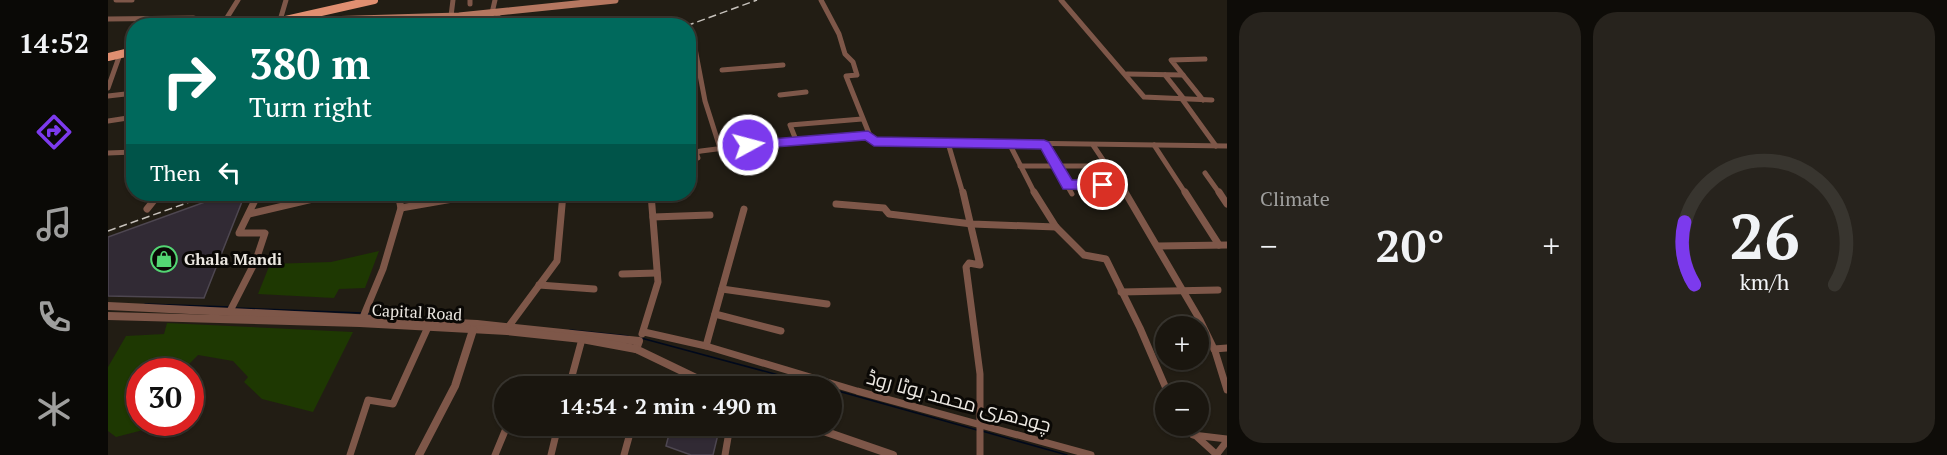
<!DOCTYPE html>
<html lang="en">
<head>
<meta charset="utf-8">
<style>
  body { margin:0; font-family:"PT Serif",Cairo,serif; background:#27231d; color:#f1f3f6; height:100vh; display:flex; flex-direction:column; font-size:22px; white-space:nowrap }
  * { box-sizing:border-box; margin:0 }
  p { font-size:20px; color:#9f9f9e }
  .icon { flex:none; width:33px; height:33px; fill:none; stroke:currentColor; stroke-width:2; stroke-linecap:round; stroke-linejoin:round }
  .map { position:relative; flex:1; overflow:hidden }
  .sheet { display:flex; flex-direction:column; gap:12px; padding:12px; background:#0e0c08; width:720px }
  .sheet>* { flex:none }
  .banner { position:absolute; left:18px; top:18px; width:570px; height:183px; border-radius:24px; box-shadow:0 2px 4px #0004,0 0 0 2px #38352f; background:#00695c; color:#fff; overflow:hidden }
  .fabs { position:absolute; left:1047px; top:316px; display:grid; gap:12px }
  .fabs a { display:grid; place-items:center; width:54px; height:54px; border-radius:50%; background:#1a160f; box-shadow:0 2px 4px #0004,0 0 0 2px #38352f; font-size:30px }
  .speed { position:absolute; left:18px; top:358px; display:flex; gap:12px; font-size:30px; font-weight:700; text-align:center }
  .speed>* { display:grid; place-content:center; width:78px; height:78px; border-radius:50%; background:#1a160f; box-shadow:0 2px 4px #0004,0 0 0 2px #38352f; line-height:1 }
  .speed .limit { border:9px solid #d22; background:#fff; color:#111 }
  .pin { position:absolute; display:grid; place-items:center; width:51px; height:51px; color:#fff; margin:-26px; border:3px solid #fff; border-radius:50%; box-shadow:0 2px 6px #0007 }
  .me { position:absolute; width:66px; margin:-33px; rotate:83deg; stroke-linejoin:round; filter:drop-shadow(0 0 4px #0008) }
  .turn { display:flex; align-items:center; gap:21px; height:126px; padding:0 24px; font-size:27px }
  .turn .icon { width:78px; height:78px; stroke-width:2.5 }
  .turn b { display:block; font-size:42px; line-height:51px }
  .then { display:flex; align-items:center; height:57px; padding:0 24px; background:#0003; gap:12px; font-size:22px }
  .big { font-size:45px; font-weight:700; line-height:1.1 }
  .sheet .widget { flex:1; display:flex; flex-direction:column; justify-content:center; gap:9px; min-width:0; padding:0 21px; border-radius:24px; background:#27231d }
  .sheet .dial { align-items:center; gap:0 }
  .dial svg { height:156px; overflow:visible; fill:none; stroke:#38352f; stroke-width:7; stroke-linecap:round; text-anchor:middle }
  .dial text { fill:#f1f3f6; stroke:none }
  .heat { display:flex; justify-content:space-between; align-items:center; font-size:33px; direction:ltr }
  .sheet .tiles { flex:1; display:grid; gap:12px; grid-template-columns:repeat(2,1fr) }
  .trip { position:absolute; left:386px; top:376px; width:348px; height:60px; border-radius:30px; background:#1a160f; box-shadow:0 2px 4px #0004,0 0 0 2px #38352f; font-weight:700; line-height:60px; text-align:center }
  main { display:flex; flex:1; min-height:0 }
  .tabs { display:flex; flex-direction:column; width:108px; justify-content:space-around; align-items:center; background:#0a0906; color:#9f9f9e }
  .tabs .icon { width:42px; height:42px }
  .tabs .active { color:#7c3aed }
  .tabs b { font-size:27px; color:#f1f3f6 }
  .map>svg:first-child { display:block }
</style>
</head>
<body>
<main>
<nav class="tabs">
<b>14:52</b>
<svg class="icon active" aria-label="directions" viewBox="0 0 24 24"><path d="M12 3l9 9-9 9-9-9zM9 14v-3h6M13 9l2 2-2 2"/></svg>
<svg class="icon" aria-label="music" viewBox="0 0 24 24"><path d="M9 18V5l10-2v13"/><circle cx="6" cy="18" r="3"/><circle cx="16" cy="16" r="3"/></svg>
<svg class="icon" aria-label="phone" viewBox="0 0 24 24"><path d="M5 4h4l2 5-3 2q2 4 5 5l2-3 5 2v4C11 20 4 13 5 4z"/></svg>
<svg class="icon" aria-label="climate" viewBox="0 0 24 24"><path d="M12 3v18M4 7l16 10M4 17L20 7"/></svg>
</nav>
<div class="map">
<svg width="1119" height="455" viewBox="0 0 1119 455">
  <rect width="100%" height="100%" fill="#221d14"/>
  <!-- green -->
  <g fill="#1e3802">
    <path d="M271 251 257 288 231 289 226 298 150 294 162 264 223 262Z"/>
    <path d="M59 323 245 332 205 412 154 399 136 382 140 377 125 361 90 355 73 372H32V423H44L43 428 8 437 0 431V367L18 336 56 334Z"/>
  </g>
  <g fill="none" stroke-linecap="round" stroke-linejoin="round">
    <!-- stream -->
    <g stroke="#00091c" stroke-width="1.5">
      <path d="M37 304 122 307"/>
      <path d="M127 308 254 313"/>
      <path d="M259 314 305 317"/>
      <path d="M462 330 520 336"/>
      <path d="M533 338 715 387"/>
      <path d="M723 389 869 430"/>
      <path d="M874 431 959 455"/>
    </g>
  </g>
  <!-- building -->
  <g fill="#312a34" stroke="#4e4751" stroke-width="1.5">
    <path d="M119 194H137L96 298 0 296V237Z"/>
    <path d="M563 426H612L605 455H583L558 446Z"/>
  </g>
  <g fill="none" stroke-linecap="round" stroke-linejoin="round">
    <!-- minor-far1 -->
    <g stroke="#7e5749" stroke-width="5">
      <path d="M8 0H24"/>
      <path d="M362 0V4"/>
      <path d="M713 0 731 34 737 54 745 62 749 75 738 76 764 141 1119 146"/>
      <path d="M953 0 1036 97 1104 100"/>
      <path d="M384 13 387 0"/>
      <path d="M343 16 345 0"/>
      <path d="M173 17 178 0"/>
      <path d="M0 19 85 18 123 26"/>
      <path d="M115 24 130 0"/>
      <path d="M364 26 366 15"/>
      <path d="M389 26 390 13"/>
      <path d="M580 29 585 38 597 101 612 148"/>
      <path d="M614 70 675 65"/>
      <path d="M1019 74 1075 75"/>
      <path d="M1057 75 1076 99"/>
      <path d="M0 88 11 57"/>
      <path d="M672 95 698 92"/>
      <path d="M0 96 26 93"/>
      <path d="M1074 99 1108 146"/>
      <path d="M1095 100 1063 60 1097 59"/>
      <path d="M0 121 26 117"/>
      <path d="M688 140 682 125 754 119"/>
      <path d="M840 143 855 194"/>
      <path d="M902 145 927 194"/>
      <path d="M936 145 964 194"/>
      <path d="M985 145 1018 194"/>
      <path d="M1046 145 1078 194"/>
      <path d="M0 153 26 152"/>
      <path d="M580 159 590 158 588 152 593 151 672 141 760 135"/>
      <path d="M912 166H1000"/>
      <path d="M1097 173 1112 194"/>
      <path d="M960 185H1012"/>
    </g>
    <!-- minor -->
    <g stroke="#7e5749" stroke-width="7">
      <path d="M855 192 872 265 861 263 858 267 872 374V455"/>
      <path d="M926 192 948 227 976 255 998 259 1032 328 1060 393"/>
      <path d="M1017 192 1092 320 1107 351 1119 390"/>
      <path d="M1077 192 1111 245"/>
      <path d="M1111 192 1119 204"/>
      <path d="M728 204 776 208 781 214 864 224 948 227"/>
      <path d="M293 208 373 194"/>
      <path d="M39 209 51 194"/>
      <path d="M141 214 226 194"/>
      <path d="M545 217 602 215"/>
      <path d="M1050 246 1119 245"/>
      <path d="M514 274 549 273"/>
      <path d="M431 285 486 289"/>
      <path d="M614 289 719 304"/>
      <path d="M1013 292 1110 290"/>
      <path d="M122 311 148 260 157 233H131L150 194"/>
      <path d="M607 314 673 331"/>
      <path d="M255 317 275 269 293 208 290 194"/>
      <path d="M401 326 449 261 455 194"/>
      <path d="M536 332 598 346 749 391 983 455"/>
      <path d="M534 334 550 282 543 194"/>
      <path d="M598 346 636 209"/>
      <path d="M1106 349 1119 348"/>
      <path d="M461 387 474 339"/>
      <path d="M1077 426 1109 455"/>
      <path d="M1085 435 1119 439"/>
      <path d="M1109 454 1119 441"/>
      <path d="M242 455 260 400 285 404 320 327"/>
      <path d="M387 455 399 426"/>
      <path d="M443 455 450 426"/>
      <path d="M516 455 524 426"/>
      <path d="M617 455 622 426"/>
    </g>
    <!-- tertiary -->
    <g stroke="#7e5749" stroke-width="8">
      <path d="M0 306 369 324 531 341 528 349"/>
      <path d="M0 316 252 323 399 331 474 339 528 349 607 387"/>
      <path d="M701 426 785 455"/>
      <path d="M311 455 347 386 365 330"/>
    </g>
    <!-- secondary -->
    <path stroke="#b57760" stroke-width="7" d="M182 21 351 16 507 0"/>
    <!-- primary -->
    <g stroke="#e08f71" stroke-width="8">
      <path d="M138 26 156 21"/>
      <path d="M151 26 266 0"/>
      <path d="M0 57 26 51"/>
    </g>
    <!-- rail -->
    <g stroke="#c7c2bc" stroke-width="1.5" stroke-dasharray="8 4" stroke-linecap="butt">
      <path d="M578 26 649 0"/>
      <path d="M0 231 104 194"/>
    </g>
  </g>
  <!-- route -->
  <path fill="#7c3aed" stroke="#51269a" stroke-width="1.5" d="M760 131 769 137 936 140 941 142 964 180H995L1001 185 995 190 955 189 933 149 766 146 757 140 640 149 634 145 640 141Z"/>
  <!-- icons -->
  <defs>
    <g id="shop-ring" transform="scale(1.35)"><circle r="9.5" fill="#0a0805" stroke="#53d673" stroke-width="1.5"/><path d="M-5-2.5h2.3a2.7 3.5 0 0 1 5.4 0H5L5.5 6h-11ZM-1.5-2.5h3a1.5 2.3 0 0 0-3 0Z" fill="#53d673"/></g>
  </defs>
  <g fill-rule="evenodd">
    <use href="#shop-ring" x="56" y="259"/>
  </g>
  <g text-anchor="middle" stroke-width="6" stroke-linejoin="round" paint-order="stroke">
    <!-- poi labels -->
    <g font-size="16" font-weight="bold" fill="#ece8e2" stroke="#0a0805" text-anchor="start">
      <text x="76" y="265">Ghala Mandi</text>
    </g>
    <!-- street labels -->
    <g font-size="16" fill="#ece8e2" stroke="#0a0805">
      <text transform="translate(309 312) rotate(3)" y="6">Capital Road</text>
    </g>
    <!-- near-street labels -->
    <g font-size="20" fill="#ece8e2" stroke="#0a0805">
      <text transform="translate(851 401) rotate(15)" y="7">چودھری محمد بوٹا روڈ</text>
    </g>
  </g>
</svg>
<div class="fabs">
<a>+</a>
<a>−</a>
</div>
<div class="speed"><div class="limit">30</div></div>
<div class="pin" style="left:995px;top:185px;background:#d93025"><svg class="icon" aria-label="arrive" viewBox="0 0 24 24"><path d="M6 21V4h12l-3 4 3 4H6"/></svg></div>
<svg class="me" style="left:640px;top:145px" viewBox="-20 -20 40 40"><circle r="17" fill="#7c3aed" stroke="#fff" stroke-width="3"/><path d="M0-11L8 9 0 5-8 9z" fill="#fff"/></svg>
<div class="trip">14:54 · 2 min · 490 m</div>
<div class="banner">
<div class="turn"><svg class="icon" aria-label="right" viewBox="0 0 24 24"><path d="M7 20v-9h11M14 6l5 5-5 5"/></svg><div><b>380 m</b>Turn right</div></div>
<div class="then">Then<svg class="icon" aria-label="left" viewBox="0 0 24 24"><path d="M17 20v-9H6M10 6l-5 5 5 5"/></svg></div>
</div>
</div>
<section class="sheet">
<div class="tiles">
<div class="widget"><p>Climate</p>
<div class="heat"><a>−</a><b class="big">20°</b><a>+</a></div>
</div>
<div class="widget dial"><svg viewBox="0 0 100 80">
<path d="M14 69A42 42 0 1 1 86 69"/>
<path d="M14 69A42 42 0 0 1 9 37" stroke="#7c3aed"/>
<text x="50" y="56" font-size="32" font-weight="700">26</text>
<text x="50" y="72" font-size="11">km/h</text>
</svg></div>
</div>
</section>
</main>
</body>
</html>
